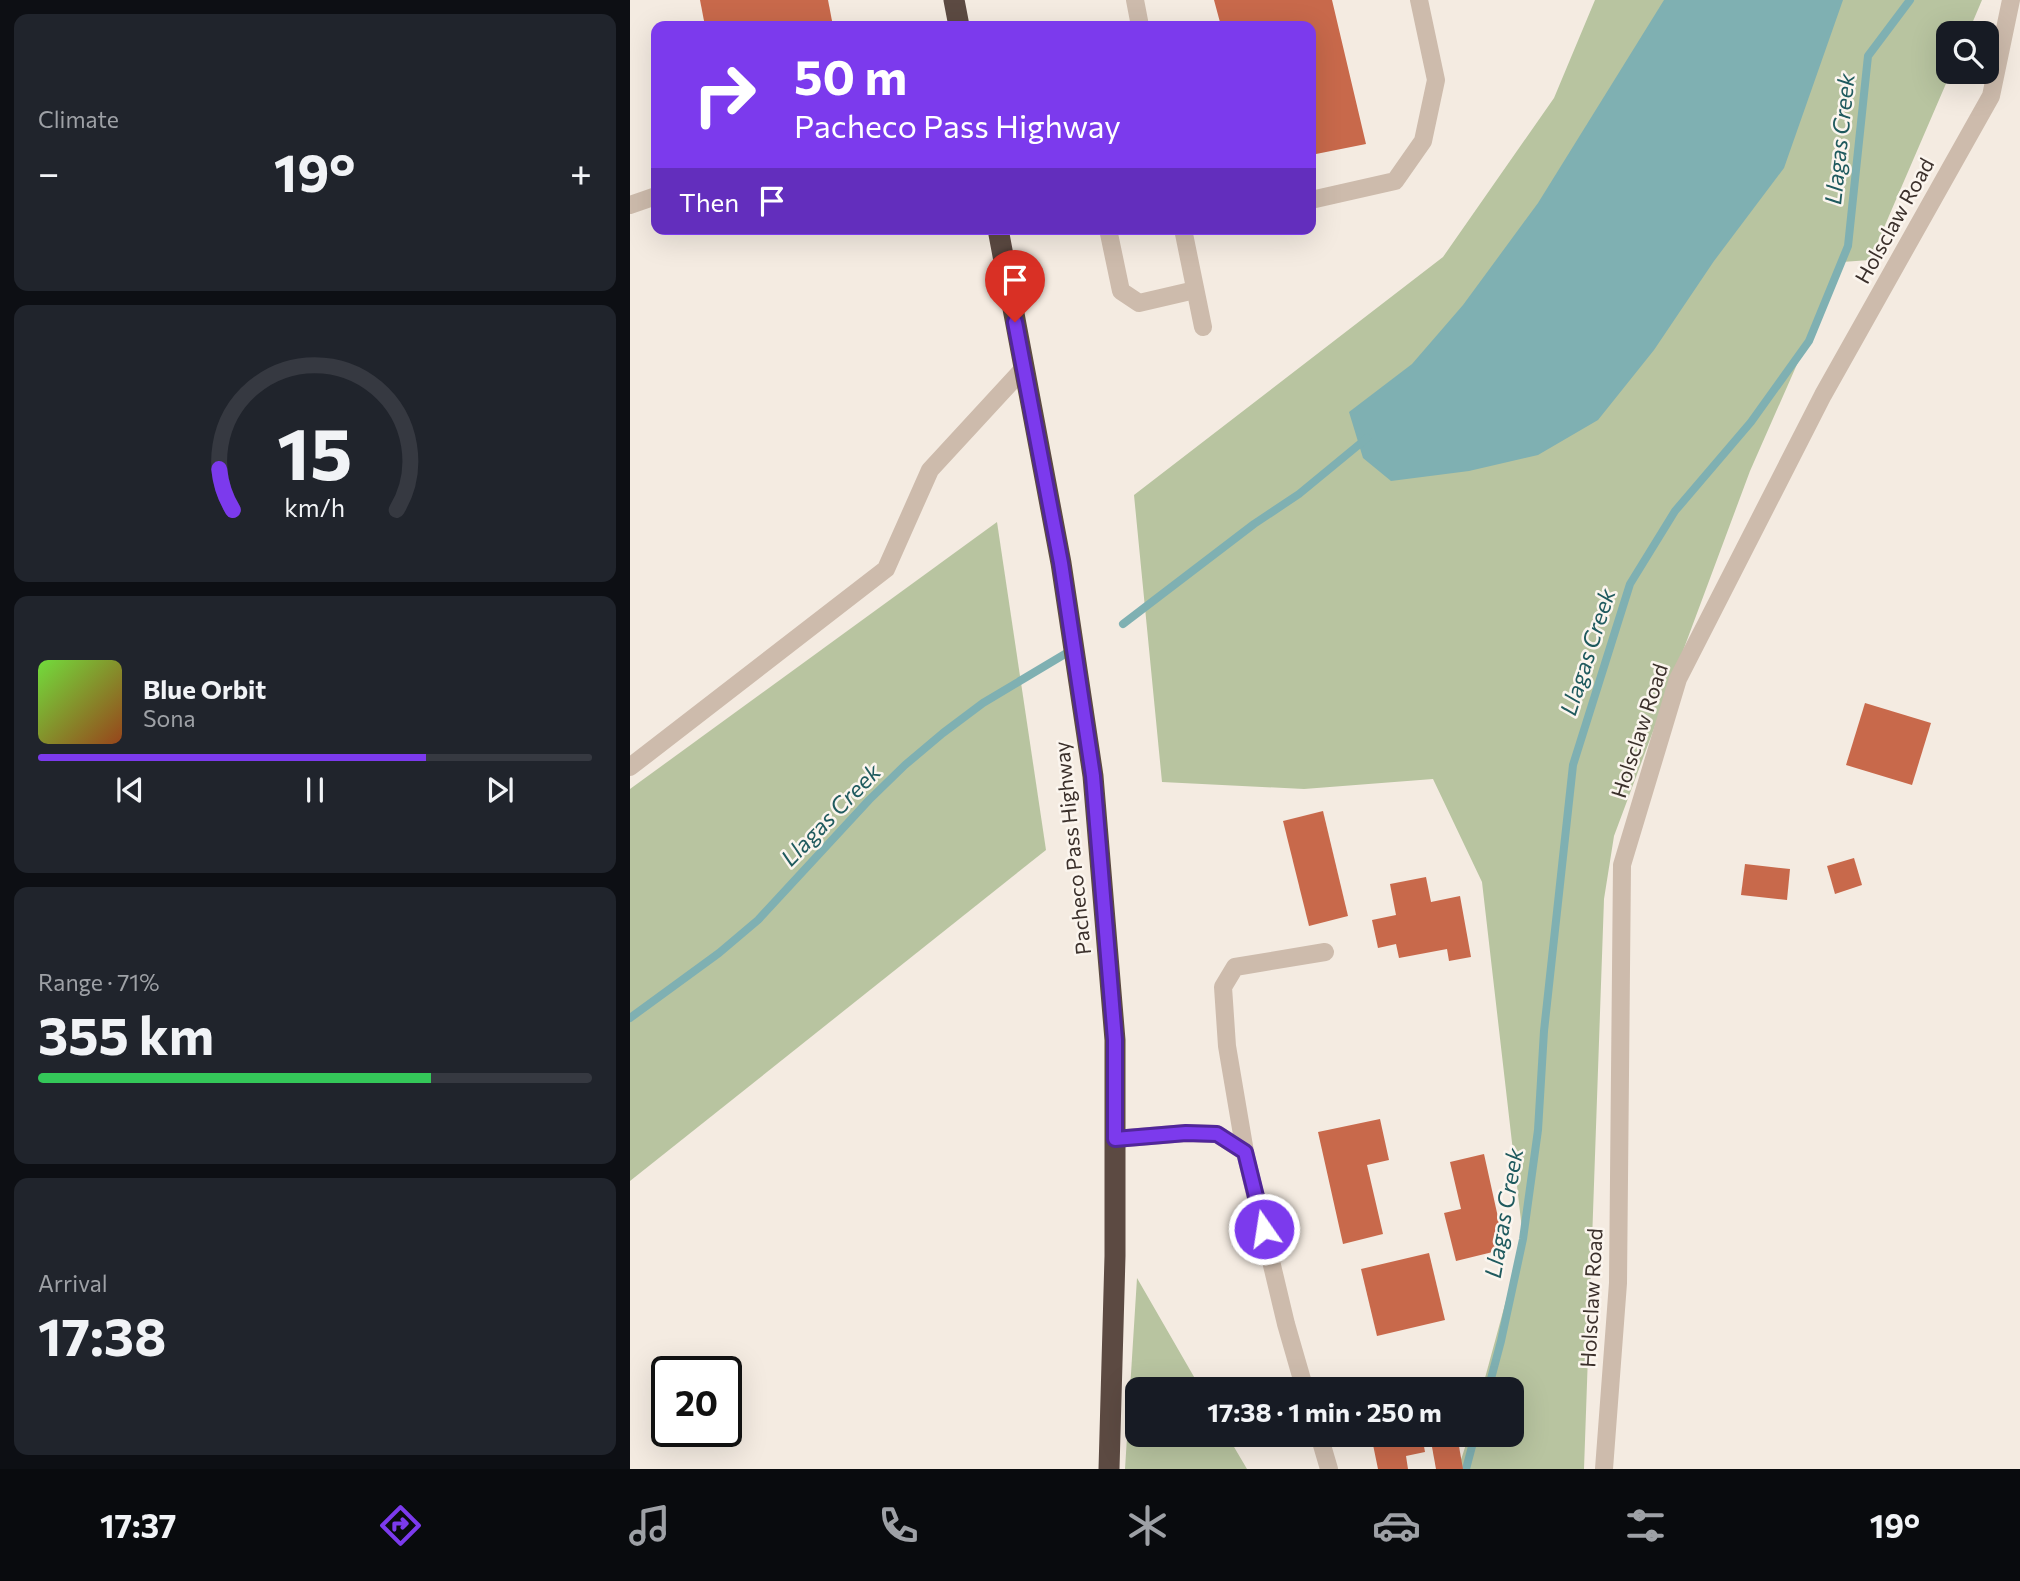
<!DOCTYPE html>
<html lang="en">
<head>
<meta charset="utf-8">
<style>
  body { margin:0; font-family:Commissioner,sans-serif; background:#20242c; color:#f1f3f6; height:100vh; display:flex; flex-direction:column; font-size:26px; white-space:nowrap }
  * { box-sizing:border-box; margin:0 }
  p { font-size:23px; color:#9ea1a6 }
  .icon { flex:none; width:38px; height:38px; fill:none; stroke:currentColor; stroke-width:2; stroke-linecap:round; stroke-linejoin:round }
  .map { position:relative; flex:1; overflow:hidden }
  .details { display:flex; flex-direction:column; gap:14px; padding:14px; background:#0d0f14; width:630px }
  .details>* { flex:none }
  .banner { position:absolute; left:21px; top:21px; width:665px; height:214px; border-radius:14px; box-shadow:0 7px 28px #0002; background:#7c3aed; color:#fff; overflow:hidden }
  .buttons { position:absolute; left:1306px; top:21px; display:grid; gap:14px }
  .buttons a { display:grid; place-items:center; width:63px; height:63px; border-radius:14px; background:#171b24; box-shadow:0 7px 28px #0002; font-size:35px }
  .speed { position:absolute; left:21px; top:1356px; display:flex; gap:14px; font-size:35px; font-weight:700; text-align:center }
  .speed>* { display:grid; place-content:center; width:91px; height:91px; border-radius:50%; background:#171b24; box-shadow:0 7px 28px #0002; line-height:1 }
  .speed .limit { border:4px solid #111; border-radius:10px; background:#fff; color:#111 }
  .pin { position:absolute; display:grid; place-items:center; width:60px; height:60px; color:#fff; margin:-72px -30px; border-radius:50% 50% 50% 0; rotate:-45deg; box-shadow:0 0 7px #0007 }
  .pin .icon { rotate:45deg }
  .me { position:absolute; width:77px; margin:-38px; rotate:347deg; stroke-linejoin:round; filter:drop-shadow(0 0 5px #0008) }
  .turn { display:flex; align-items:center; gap:24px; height:147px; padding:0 28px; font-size:32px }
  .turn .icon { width:91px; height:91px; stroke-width:2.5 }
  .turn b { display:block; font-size:49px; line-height:60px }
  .then { display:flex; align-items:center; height:66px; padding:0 28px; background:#0003; gap:14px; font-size:26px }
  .big { font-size:52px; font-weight:700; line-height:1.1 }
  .details .tile { flex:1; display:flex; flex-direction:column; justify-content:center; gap:10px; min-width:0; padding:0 24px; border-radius:14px; background:#20242c }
  .details .dial { align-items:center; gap:0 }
  .dial svg { height:182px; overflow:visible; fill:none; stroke:#363941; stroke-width:7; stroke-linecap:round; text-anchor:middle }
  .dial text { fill:#f1f3f6; stroke:none }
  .song { display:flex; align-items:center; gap:21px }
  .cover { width:84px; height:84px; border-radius:10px; background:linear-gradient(135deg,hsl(100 70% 55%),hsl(20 70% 35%)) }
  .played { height:7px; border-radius:4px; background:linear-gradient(90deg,#7c3aed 70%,#363941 70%) }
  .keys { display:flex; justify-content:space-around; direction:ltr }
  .heat { display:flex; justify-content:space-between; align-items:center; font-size:38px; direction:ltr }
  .charge { height:10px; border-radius:5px; background:linear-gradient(90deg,#34c759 71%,#363941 0) }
  .trip { position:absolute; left:495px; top:1377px; width:399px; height:70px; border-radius:14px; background:#171b24; box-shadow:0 7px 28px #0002; font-weight:700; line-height:70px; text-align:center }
  .tabs { display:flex; height:112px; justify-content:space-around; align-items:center; background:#090b0e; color:#9ea1a6 }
  .tabs .icon { width:49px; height:49px }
  .tabs .selected { color:#7c3aed }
  .tabs b { font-size:32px; color:#f1f3f6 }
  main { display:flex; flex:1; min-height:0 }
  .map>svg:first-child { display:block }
</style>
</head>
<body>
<main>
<section class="details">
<div class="tile"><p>Climate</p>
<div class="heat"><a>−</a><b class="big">19°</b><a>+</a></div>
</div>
<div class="tile dial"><svg viewBox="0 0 100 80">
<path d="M14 69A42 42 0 1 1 86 69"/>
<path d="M14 69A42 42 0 0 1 8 51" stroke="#7c3aed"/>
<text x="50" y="56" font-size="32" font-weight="700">15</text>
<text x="50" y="72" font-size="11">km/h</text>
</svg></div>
<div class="tile">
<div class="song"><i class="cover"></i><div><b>Blue Orbit</b><p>Sona</p></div></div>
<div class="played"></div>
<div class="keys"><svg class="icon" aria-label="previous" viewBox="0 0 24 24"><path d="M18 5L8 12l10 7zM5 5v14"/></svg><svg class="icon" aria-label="pause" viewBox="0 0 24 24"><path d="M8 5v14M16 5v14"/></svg><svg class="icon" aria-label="next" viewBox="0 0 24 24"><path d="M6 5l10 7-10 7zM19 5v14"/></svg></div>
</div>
<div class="tile"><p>Range · 71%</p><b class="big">355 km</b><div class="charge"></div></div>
<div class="tile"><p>Arrival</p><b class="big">17:38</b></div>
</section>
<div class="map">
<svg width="1390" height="1469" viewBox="0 0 1390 1469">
  <rect width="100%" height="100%" fill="#f4ebe1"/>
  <!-- green -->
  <g fill="#b8c4a0">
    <path d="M965 0H1352L1338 33H1318V72H1321L1240 260 1212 262 1120 471 984 836 974 899 954 1469H828L839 1435H882V1390L852 1389 893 1238 852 882 803 779 674 789 532 782 504 495 813 257 924 98Z"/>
    <path d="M367 522 416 850 0 1181V789Z"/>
    <path d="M507 1278 571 1389 508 1390V1435H597L617 1469H495Z"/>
  </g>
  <!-- water -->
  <path fill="#7fb0b2" d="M1034 0H1213L1154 168 1084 261 1024 350 968 420 908 455 839 471 761 481 733 458 719 412 782 364 833 305 908 203Z"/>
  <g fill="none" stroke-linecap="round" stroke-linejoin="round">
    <!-- stream -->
    <g stroke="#7fb0b2" stroke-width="8">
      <path d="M493 624 624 524 669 494 737 438"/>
      <path d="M0 1018 89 953 128 920 239 800 275 765 313 733 353 703 440 651"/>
      <path d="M858 1390 871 1341 893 1239 908 1130 914 1031 943 765 1000 584 1045 511 1121 422 1179 341 1218 246 1238 56 1280 0"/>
      <path d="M836 1469 845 1435"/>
    </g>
  </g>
  <!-- building -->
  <g fill="#c8694b">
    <path d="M70 0H198L203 26H75Z"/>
    <path d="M584 0H702L736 144 681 155V26H591Z"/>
    <path d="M1235 703 1301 723 1282 785 1216 765Z"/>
    <path d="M693 811 718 916 679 926 653 821Z"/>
    <path d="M1224 858 1232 885 1205 894 1197 866Z"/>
    <path d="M1115 864 1160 869 1157 900 1111 895Z"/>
    <path d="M796 877 801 902 830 896 841 957 819 961 817 949 769 958 766 944 748 948 742 920 766 915 760 884Z"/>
    <path d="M750 1119 759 1160 737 1165 753 1234 713 1244 688 1132Z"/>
    <path d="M854 1154 875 1249 826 1261 814 1213 831 1209 820 1162Z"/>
    <path d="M799 1253 815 1320 747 1336 731 1269Z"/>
    <path d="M741 1435H792L795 1452 776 1456 778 1469H748Z"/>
    <path d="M807 1435H827L833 1469H806L800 1436Z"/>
  </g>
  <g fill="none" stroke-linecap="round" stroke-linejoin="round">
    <!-- minor -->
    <g stroke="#cdbbac" stroke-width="18">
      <path d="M505 0 510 26"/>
      <path d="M681 200 765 181 793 141 806 80 789 0"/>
      <path d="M0 205 26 196"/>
      <path d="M478 229 491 291 509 303 565 290"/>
      <path d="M553 229 573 327"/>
      <path d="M0 767 256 569 300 470 394 368"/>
      <path d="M485 1139 556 1133 587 1134 615 1152 656 1324 675 1390"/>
      <path d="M615 1152 597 1046 593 987 605 967 695 952"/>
      <path d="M689 1435 699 1469"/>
      <path d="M974 1469 988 1283 992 865 1048 679 1193 395 1361 96 1381 0"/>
    </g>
    <!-- highway -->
    <g stroke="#5c4a42" stroke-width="21">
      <path d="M324 0 329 26"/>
      <path d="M368 229 431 563 463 776 485 1040V1256L479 1469"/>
    </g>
  </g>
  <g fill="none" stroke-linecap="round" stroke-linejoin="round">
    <!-- route casing -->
    <g stroke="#51269a" stroke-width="18">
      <path id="route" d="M385 322 431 563 463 776 485 1040V1139L556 1133 587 1134 615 1152 634 1229"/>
    </g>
    <!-- route -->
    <use href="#route" stroke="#7c3aed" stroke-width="12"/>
  </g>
  <g text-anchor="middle" stroke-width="5" stroke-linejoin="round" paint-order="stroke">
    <!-- street labels -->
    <g font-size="21" fill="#3b302b" stroke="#fbf5ee">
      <text transform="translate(1265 221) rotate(-61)" y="7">Holsclaw Road</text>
      <text transform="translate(1010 731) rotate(-72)" y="7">Holsclaw Road</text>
      <text transform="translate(443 848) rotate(-96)" y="7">Pacheco Pass Highway</text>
      <text transform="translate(962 1298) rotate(-87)" y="7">Holsclaw Road</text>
    </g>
    <!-- water labels -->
    <g font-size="23" font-style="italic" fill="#1f5a5e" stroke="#fbf5ee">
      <text transform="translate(1210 139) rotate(-84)" y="8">Llagas Creek</text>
      <text transform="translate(958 652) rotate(-72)" y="8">Llagas Creek</text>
      <text transform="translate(201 815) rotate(-46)" y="8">Llagas Creek</text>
      <text transform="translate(874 1213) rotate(-80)" y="8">Llagas Creek</text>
    </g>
  </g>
</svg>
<div class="buttons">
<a><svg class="icon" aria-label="search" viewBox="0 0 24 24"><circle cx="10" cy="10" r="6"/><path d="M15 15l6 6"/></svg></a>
</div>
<div class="speed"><div class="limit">20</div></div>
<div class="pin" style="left:385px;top:322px;background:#d93025"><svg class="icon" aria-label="arrive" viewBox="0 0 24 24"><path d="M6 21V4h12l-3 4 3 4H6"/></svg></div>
<svg class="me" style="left:634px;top:1229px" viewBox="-20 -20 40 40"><circle r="17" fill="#7c3aed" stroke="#fff" stroke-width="3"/><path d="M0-11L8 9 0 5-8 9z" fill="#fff"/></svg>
<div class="trip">17:38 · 1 min · 250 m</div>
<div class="banner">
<div class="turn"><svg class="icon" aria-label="right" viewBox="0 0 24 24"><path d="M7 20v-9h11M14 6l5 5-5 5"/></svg><div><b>50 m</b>Pacheco Pass Highway</div></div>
<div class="then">Then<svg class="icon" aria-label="arrive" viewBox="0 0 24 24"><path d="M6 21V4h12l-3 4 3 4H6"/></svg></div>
</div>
</div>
</main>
<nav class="tabs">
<b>17:37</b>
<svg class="icon selected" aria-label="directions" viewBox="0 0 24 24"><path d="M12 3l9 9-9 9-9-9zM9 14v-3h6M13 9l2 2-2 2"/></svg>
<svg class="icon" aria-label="music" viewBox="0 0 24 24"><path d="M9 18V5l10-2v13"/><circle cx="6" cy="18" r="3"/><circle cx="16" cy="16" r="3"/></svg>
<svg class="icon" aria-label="phone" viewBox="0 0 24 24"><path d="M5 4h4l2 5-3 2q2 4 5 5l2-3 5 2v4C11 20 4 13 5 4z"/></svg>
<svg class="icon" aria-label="climate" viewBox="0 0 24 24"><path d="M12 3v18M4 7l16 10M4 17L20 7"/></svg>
<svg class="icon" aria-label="car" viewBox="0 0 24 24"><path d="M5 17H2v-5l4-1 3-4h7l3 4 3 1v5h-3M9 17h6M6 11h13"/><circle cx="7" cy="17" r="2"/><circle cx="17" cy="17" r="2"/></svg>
<svg class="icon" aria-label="filters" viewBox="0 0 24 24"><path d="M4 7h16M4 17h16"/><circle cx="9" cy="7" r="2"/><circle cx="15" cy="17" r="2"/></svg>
<b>19°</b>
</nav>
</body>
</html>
